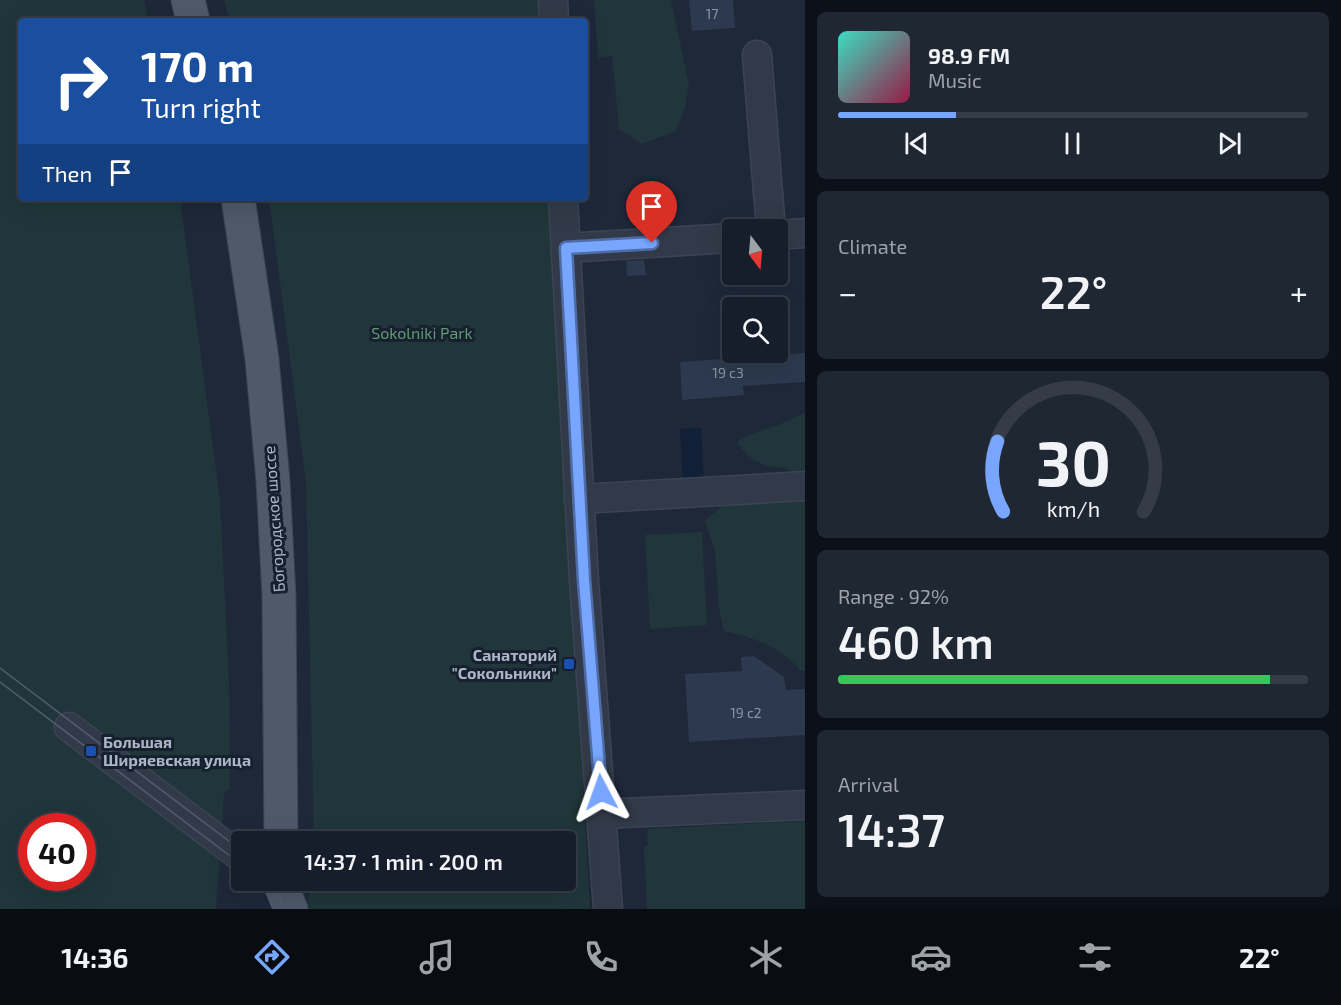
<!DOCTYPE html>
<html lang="en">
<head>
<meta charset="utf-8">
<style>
  body { margin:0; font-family:"Exo 2",sans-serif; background:#1f2733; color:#f1f3f6; height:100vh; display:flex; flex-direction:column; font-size:22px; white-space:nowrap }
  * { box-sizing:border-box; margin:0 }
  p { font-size:20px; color:#9ea2a9 }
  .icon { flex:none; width:33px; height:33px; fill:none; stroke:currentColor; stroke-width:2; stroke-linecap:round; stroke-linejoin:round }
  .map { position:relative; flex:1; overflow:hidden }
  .sheet { display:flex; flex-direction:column; gap:12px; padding:12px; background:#0c1018; width:536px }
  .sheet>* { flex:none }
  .banner { position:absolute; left:18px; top:18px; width:570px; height:183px; border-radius:6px; box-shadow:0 6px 24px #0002,0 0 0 2px #353c47; background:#1a4fa0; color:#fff; overflow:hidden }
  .needle { width:39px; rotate:164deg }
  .controls { position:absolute; left:722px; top:219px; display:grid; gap:12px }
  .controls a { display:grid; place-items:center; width:66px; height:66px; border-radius:6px; background:#161e2b; box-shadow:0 6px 24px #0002,0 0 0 2px #353c47; font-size:30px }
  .speed { position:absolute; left:18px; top:813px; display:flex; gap:12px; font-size:30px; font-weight:700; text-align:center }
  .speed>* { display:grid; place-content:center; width:78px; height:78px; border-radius:50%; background:#161e2b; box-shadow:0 6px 24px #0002,0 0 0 2px #353c47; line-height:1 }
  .speed .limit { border:9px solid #d22; background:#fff; color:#111 }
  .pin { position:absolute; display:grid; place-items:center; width:51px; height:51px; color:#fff; margin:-62px -26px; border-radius:50% 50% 50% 0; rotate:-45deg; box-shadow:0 0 6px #0007 }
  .pin .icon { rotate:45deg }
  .me { position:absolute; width:66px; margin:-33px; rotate:356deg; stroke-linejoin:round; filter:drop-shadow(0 0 4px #0008) }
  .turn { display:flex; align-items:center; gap:21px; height:126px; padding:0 24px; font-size:27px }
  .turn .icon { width:78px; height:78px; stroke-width:2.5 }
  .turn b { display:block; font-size:42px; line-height:51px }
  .then { display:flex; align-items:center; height:57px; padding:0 24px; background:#0003; gap:12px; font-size:22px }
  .big { font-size:45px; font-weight:600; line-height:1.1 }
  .sheet .tile { flex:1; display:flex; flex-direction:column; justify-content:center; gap:9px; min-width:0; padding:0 21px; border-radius:9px; background:#1f2733 }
  .sheet .dial { align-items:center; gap:0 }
  .dial svg { height:156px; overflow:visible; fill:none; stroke:#353c47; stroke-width:7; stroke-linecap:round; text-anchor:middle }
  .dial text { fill:#f1f3f6; stroke:none }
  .song { display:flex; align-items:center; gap:18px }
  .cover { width:72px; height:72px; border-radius:9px; background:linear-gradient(135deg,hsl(170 70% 55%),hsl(340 70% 35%)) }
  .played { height:6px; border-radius:3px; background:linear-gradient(90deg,#78a6ff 25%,#353c47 25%) }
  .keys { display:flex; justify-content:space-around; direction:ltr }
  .heat { display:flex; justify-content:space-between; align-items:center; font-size:33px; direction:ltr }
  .charge { height:9px; border-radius:4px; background:linear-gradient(90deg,#34c759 92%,#353c47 0) }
  .trip { position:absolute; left:231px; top:831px; width:345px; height:60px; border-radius:6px; background:#161e2b; box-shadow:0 6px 24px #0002,0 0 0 2px #353c47; font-weight:600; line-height:60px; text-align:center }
  .dock { display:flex; height:96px; justify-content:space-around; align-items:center; background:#090c11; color:#9ea2a9 }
  .dock .icon { width:42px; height:42px }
  .dock .on { color:#78a6ff }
  .dock b { font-size:27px; color:#f1f3f6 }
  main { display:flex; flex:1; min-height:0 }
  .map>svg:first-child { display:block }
</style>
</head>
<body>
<main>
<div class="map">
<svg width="806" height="909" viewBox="0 0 806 909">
  <rect width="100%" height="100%" fill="#1e2839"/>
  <!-- green -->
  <g fill="#20363a" fill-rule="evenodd">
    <path d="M0 0H144L148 21H21V198H180L220 500 229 680 230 788 224 793 216 909H0ZM32 826H82V878H32Z"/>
    <path d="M224 0H539L540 21H230Z"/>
    <path d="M594 0H671L689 85 685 108 676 131 642 144 619 129 612 56 598 58Z"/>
    <path d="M269 198H550L590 909H307L311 881 566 880V842L314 841 306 482Z"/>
    <path d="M805 413V671L800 670C781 647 753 637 724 631L719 608 715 552 705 521 722 506 795 474 785 467C765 469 747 459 737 442L746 436 778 425Z"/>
    <path d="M702 532 707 625 650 629 645 535Z"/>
    <path d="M805 821V909H647L644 848 648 845 647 829Z"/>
  </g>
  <!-- water -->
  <path fill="#111f37" d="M701 428 704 482 683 483 680 429Z"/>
  <!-- building -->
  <g fill="#2c394e">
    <path d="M689 0H733L735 28 692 31Z"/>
    <path d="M644 260 646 275 627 276 626 261Z"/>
    <path d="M806 353V382L743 386 744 395 682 400 680 362Z"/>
    <path d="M754 656 784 677 786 690 806 689V735L689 742 685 674 742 671 741 657Z"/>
  </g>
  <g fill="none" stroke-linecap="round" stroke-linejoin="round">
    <!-- minor casing -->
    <g stroke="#3b4453" stroke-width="31">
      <g id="minor">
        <path d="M553 0 554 21"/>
        <path d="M757 55 771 230"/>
        <path d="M563 198 584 580 608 909"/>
        <path d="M777 235 806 233"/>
        <path d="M566 248 732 238"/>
        <path d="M579 499 806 486"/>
        <path d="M69 727 242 858"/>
        <path d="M602 814 806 805"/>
      </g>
    </g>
    <!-- major casing -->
    <g stroke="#3b4453" stroke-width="35">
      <g id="major">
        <path d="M188 0 193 21"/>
        <path d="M238 198 262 359 273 481 279 596 281 842"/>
        <path d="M281 880V886L291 909"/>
      </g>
    </g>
    <!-- minor -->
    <use href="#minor" stroke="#323a49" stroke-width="28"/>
    <!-- major -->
    <use href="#major" stroke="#4f596a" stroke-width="33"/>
    <!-- tram -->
    <g stroke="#535e71" stroke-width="1.5">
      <path d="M0 668 242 851"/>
      <path d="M0 682 242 865"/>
      <path d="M258 880 268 895 273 909"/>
      <path d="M271 880 278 892 283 909"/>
    </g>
  </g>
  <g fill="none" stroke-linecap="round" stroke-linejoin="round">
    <!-- route casing -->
    <g stroke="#4e6ca6" stroke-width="15">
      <path id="route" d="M601 792 584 580 566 248 652 243"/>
    </g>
    <!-- route -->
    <use href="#route" stroke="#78a6ff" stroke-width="10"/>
  </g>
  <!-- markers -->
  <g fill="#1a4fb4" stroke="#17202e" stroke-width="2">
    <rect x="563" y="658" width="12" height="12" rx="3"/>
    <rect x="85" y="745" width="12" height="12" rx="3"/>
  </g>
  <g text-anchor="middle" stroke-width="6" stroke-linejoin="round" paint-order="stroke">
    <!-- number labels -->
    <g font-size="14" fill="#8b95a7">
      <text x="712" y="19">17</text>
      <text x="728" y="378">19 с3</text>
      <text x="746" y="718">19 с2</text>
    </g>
    <!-- park labels -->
    <g font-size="16" fill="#619971" stroke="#17202e">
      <text x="422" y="339">Sokolniki Park</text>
    </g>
    <!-- street labels -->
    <g font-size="16" fill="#acb5c6" stroke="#17202e">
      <text transform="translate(274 519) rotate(-94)" y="6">Богородское шоссе</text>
    </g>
    <!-- poi labels -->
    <g font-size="16" font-weight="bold" fill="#acb5c6" stroke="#17202e" text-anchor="end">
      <text x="557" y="661">Санаторий<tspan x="557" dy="18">"Сокольники"</tspan></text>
      <text x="103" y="748" text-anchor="start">Большая<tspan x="103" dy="18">Ширяевская улица</tspan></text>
    </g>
  </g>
</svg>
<div class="controls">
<a><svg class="needle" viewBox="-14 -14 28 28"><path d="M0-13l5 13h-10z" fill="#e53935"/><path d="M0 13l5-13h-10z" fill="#9ea2a9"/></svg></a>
<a><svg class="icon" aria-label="search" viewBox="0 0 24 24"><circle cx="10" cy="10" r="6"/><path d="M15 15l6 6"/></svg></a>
</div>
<div class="speed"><div class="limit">40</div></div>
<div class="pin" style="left:652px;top:243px;background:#d93025"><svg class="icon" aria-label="arrive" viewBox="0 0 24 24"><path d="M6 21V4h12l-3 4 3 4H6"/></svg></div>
<svg class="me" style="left:601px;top:792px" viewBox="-20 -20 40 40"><path d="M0-17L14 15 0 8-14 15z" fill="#78a6ff" stroke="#fff" stroke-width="4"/></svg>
<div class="trip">14:37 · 1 min · 200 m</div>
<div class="banner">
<div class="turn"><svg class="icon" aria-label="right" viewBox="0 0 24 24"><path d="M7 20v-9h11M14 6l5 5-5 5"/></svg><div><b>170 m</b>Turn right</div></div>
<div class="then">Then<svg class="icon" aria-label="arrive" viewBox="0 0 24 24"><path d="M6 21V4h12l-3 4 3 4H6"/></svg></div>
</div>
</div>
<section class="sheet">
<div class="tile">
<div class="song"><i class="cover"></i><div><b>98.9 FM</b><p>Music</p></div></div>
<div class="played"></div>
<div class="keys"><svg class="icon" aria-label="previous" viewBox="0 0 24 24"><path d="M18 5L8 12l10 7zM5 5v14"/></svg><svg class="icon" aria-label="pause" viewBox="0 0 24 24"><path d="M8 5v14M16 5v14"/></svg><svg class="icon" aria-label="next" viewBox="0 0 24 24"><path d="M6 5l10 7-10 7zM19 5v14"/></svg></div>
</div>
<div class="tile"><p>Climate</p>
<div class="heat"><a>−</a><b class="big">22°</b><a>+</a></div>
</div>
<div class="tile dial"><svg viewBox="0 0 100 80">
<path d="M14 69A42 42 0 1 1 86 69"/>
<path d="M14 69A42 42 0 0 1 11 33" stroke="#78a6ff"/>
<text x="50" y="56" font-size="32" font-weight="700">30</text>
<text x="50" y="72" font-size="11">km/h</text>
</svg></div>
<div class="tile"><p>Range · 92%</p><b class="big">460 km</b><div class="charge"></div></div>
<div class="tile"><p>Arrival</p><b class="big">14:37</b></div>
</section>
</main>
<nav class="dock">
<b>14:36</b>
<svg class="icon on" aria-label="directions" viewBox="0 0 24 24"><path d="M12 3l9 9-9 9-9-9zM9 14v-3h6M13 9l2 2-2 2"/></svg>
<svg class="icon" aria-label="music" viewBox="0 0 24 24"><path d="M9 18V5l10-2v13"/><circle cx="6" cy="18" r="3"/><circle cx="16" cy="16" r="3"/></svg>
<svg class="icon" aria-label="phone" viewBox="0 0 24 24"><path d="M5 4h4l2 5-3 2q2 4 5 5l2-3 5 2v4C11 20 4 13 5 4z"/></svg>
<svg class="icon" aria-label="climate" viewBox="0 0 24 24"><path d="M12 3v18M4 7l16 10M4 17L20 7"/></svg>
<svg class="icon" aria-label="car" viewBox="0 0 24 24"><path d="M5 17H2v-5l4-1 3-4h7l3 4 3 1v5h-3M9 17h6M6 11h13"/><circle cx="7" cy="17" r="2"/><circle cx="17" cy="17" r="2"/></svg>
<svg class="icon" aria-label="filters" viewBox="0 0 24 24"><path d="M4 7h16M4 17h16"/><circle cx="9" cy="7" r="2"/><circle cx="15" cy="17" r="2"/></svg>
<b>22°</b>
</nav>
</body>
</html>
